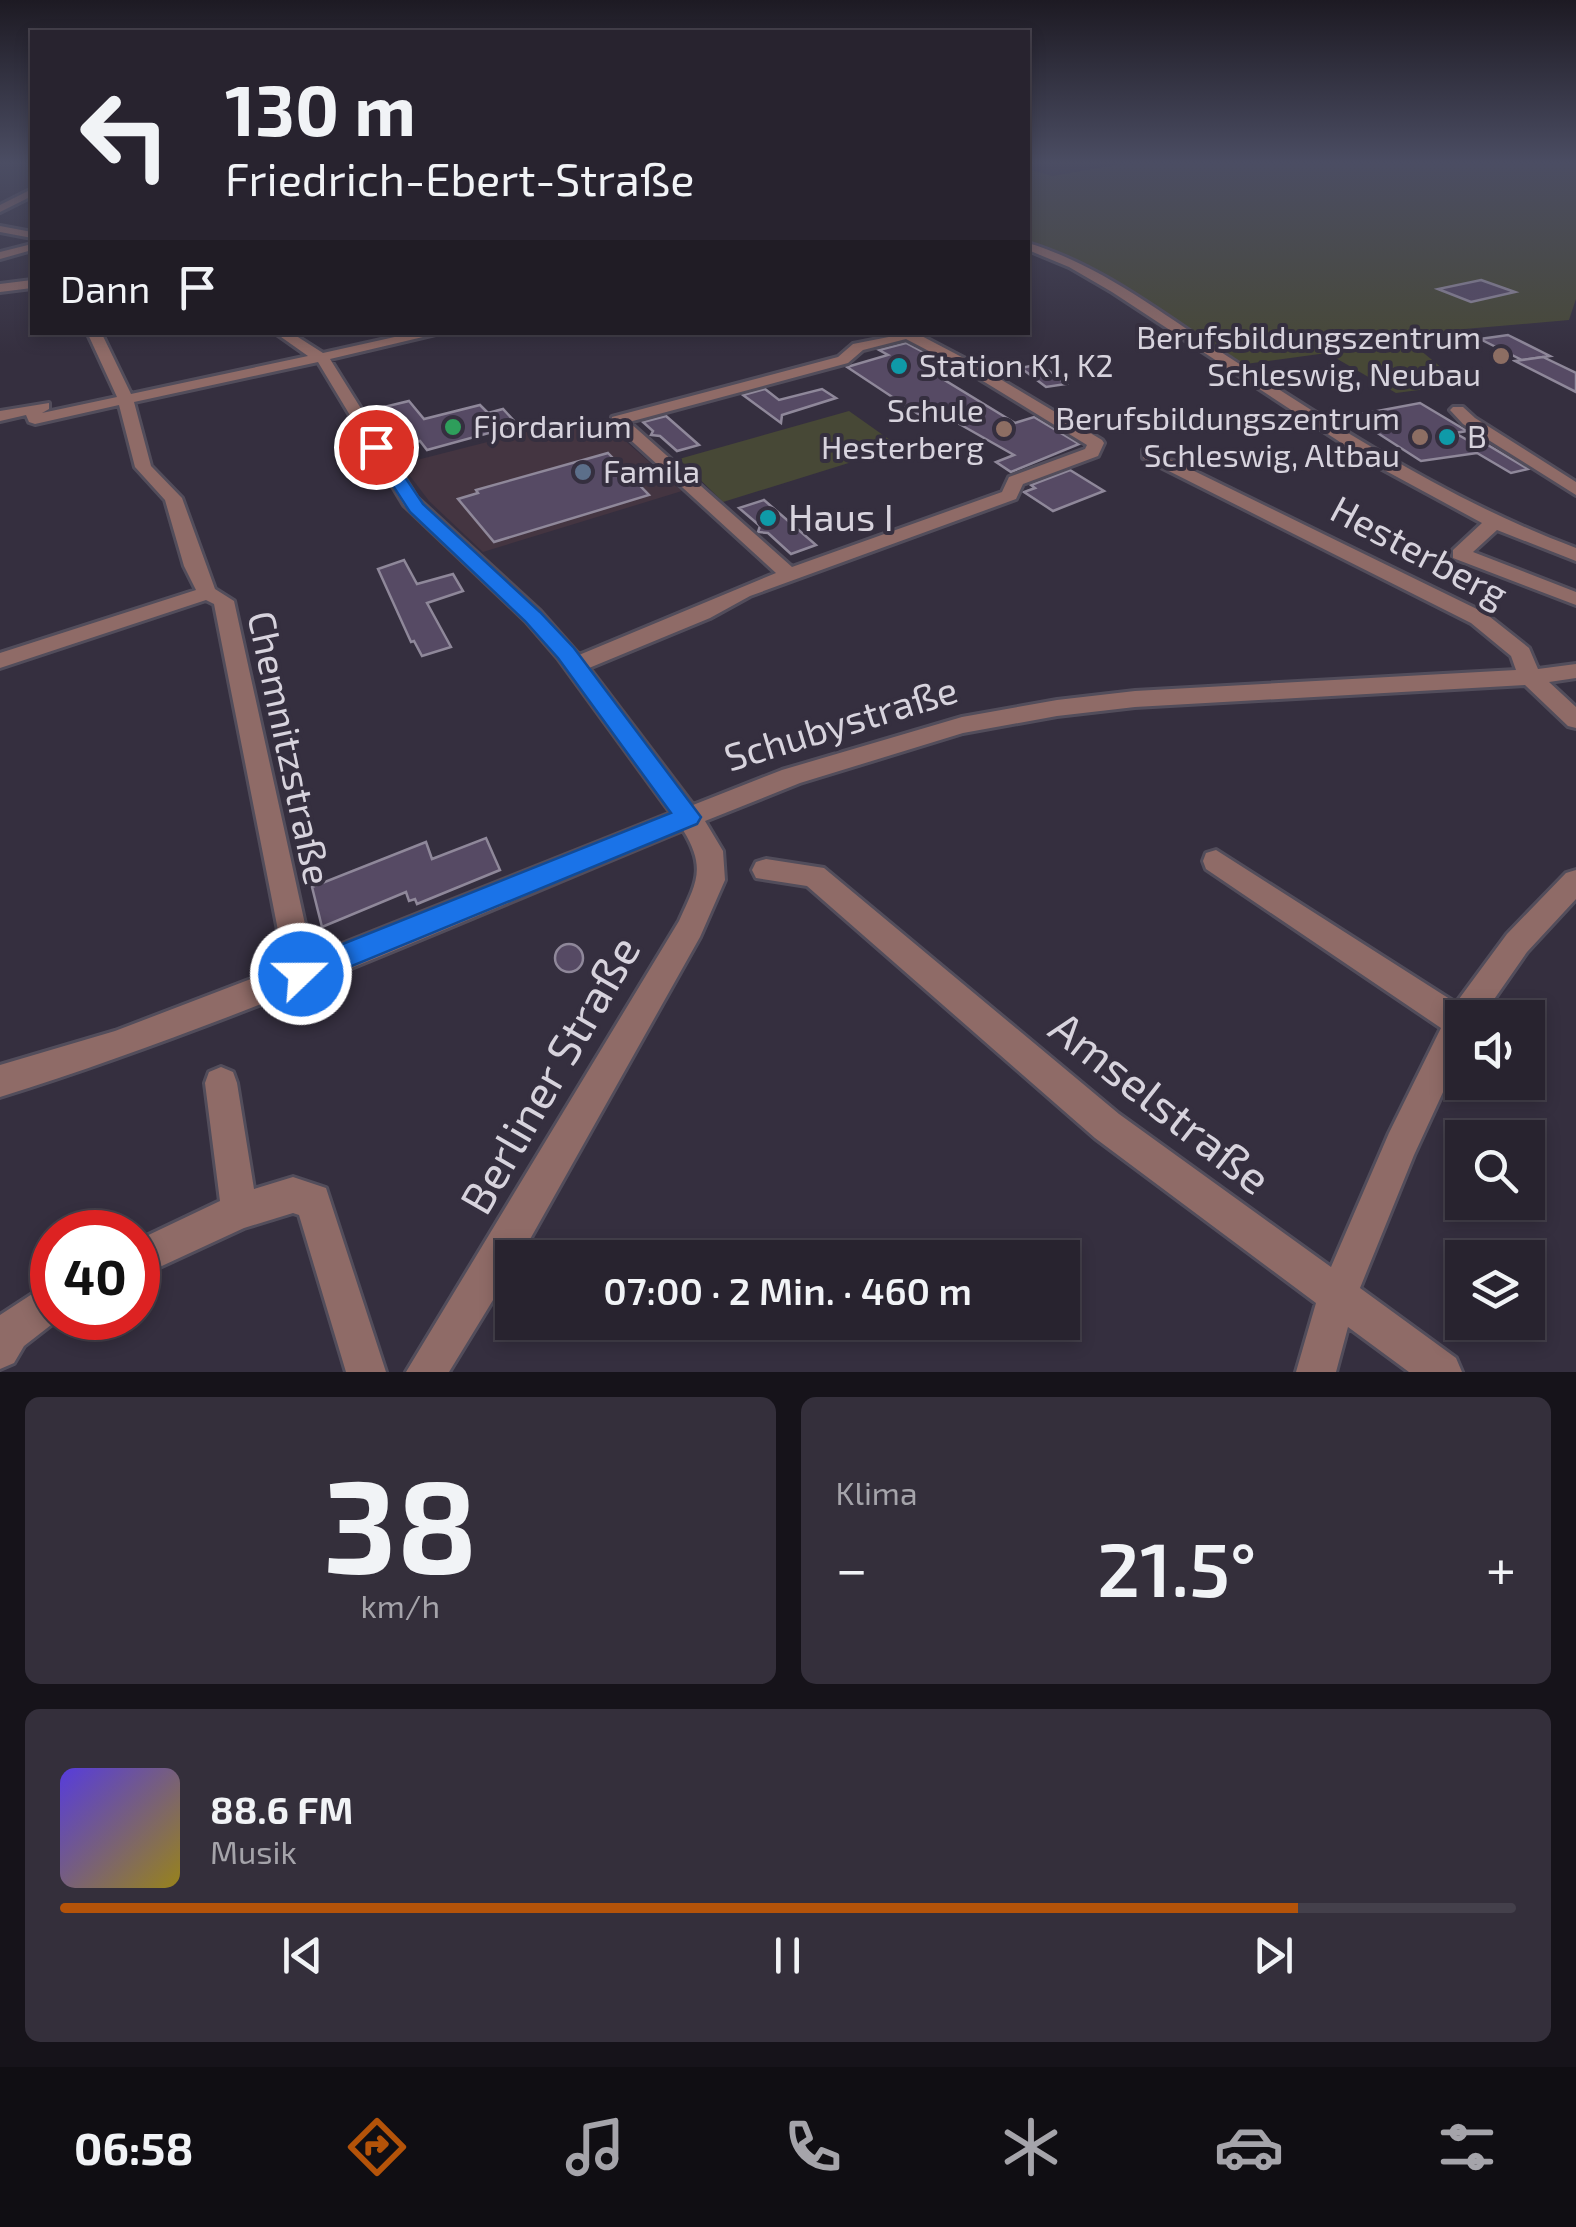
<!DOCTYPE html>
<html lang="de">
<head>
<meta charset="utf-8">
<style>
  body { margin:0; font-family:"Exo 2",sans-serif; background:#342f3b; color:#f1f3f6; height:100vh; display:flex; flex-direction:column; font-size:38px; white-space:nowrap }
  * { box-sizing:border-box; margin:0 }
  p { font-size:32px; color:#a5a4aa }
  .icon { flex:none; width:55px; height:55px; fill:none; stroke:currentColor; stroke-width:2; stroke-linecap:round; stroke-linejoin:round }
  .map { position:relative; height:1372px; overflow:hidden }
  .side { display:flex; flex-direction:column; gap:25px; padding:25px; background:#16131a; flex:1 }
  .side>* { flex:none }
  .hud { position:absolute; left:30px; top:30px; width:1000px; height:305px; border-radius:0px; box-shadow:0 5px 15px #0003,0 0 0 2px #44404b; background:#28232f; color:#f1f3f6; overflow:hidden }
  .fabs { position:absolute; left:1445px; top:1000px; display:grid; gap:20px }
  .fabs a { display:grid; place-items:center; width:100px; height:100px; border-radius:0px; background:#28232f; box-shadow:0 5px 15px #0003,0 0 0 2px #44404b; font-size:50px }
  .speed { position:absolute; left:30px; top:1210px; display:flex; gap:20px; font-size:50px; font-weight:700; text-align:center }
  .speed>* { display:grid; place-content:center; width:130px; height:130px; border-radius:50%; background:#28232f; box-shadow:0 5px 15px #0003,0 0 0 2px #44404b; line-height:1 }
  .speed .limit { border:15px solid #d22; background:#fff; color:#111 }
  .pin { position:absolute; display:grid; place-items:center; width:85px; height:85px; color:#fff; margin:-42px; border:5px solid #fff; border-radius:50%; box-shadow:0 2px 10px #0007 }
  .me { position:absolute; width:110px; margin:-55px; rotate:68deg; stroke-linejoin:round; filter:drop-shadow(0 0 8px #0008) }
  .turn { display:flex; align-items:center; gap:35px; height:210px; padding:0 30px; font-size:45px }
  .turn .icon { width:130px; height:130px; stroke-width:2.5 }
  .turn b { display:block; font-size:70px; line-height:85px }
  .then { display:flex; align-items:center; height:95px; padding:0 30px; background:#0003; gap:20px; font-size:38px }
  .big { font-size:75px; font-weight:600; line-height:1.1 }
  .side .widget { flex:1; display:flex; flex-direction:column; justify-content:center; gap:15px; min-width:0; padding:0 35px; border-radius:15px; background:#342f3b }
  .side .dial { align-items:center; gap:0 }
  .dial b { font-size:130px; line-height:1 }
  .song { display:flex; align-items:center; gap:30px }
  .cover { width:120px; height:120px; border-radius:15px; background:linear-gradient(135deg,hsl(250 70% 55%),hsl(50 70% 35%)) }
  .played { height:10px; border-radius:5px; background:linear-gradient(90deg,#b45309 85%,#44404b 85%) }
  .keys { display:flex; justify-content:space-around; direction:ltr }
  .heat { display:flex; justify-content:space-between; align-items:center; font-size:55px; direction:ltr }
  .side .tiles { flex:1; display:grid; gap:25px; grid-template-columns:1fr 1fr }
  .widget:last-child { grid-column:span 2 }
  .trip { position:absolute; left:495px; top:1240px; width:585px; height:100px; border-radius:0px; background:#28232f; box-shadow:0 5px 15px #0003,0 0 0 2px #44404b; font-weight:600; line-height:100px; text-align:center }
  .tabs { display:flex; height:160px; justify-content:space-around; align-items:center; background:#100e13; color:#a5a4aa }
  .tabs .icon { width:70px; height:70px }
  .tabs .current { color:#b45309 }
  .tabs b { font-size:45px; color:#f1f3f6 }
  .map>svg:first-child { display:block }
</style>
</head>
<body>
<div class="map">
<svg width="1576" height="1372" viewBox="0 0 1576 1372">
  <rect width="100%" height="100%" fill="#352f3f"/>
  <!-- commercial -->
  <path fill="#443541" d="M574 420 604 422 682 491 483 552 429 501 401 464Z"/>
  <!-- green -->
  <g fill="#474836">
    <path d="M1134 162H1576V299L1569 320 1453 330 1409 341 1448 373 1442 387 1396 393 1327 353 1238 365 1047 251 1028 243V169L1052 176Z"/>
    <path d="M849 411 900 447 723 502 679 459Z"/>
  </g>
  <!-- building -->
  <g fill="#564a64" stroke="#8f889a" stroke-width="2.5">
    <path d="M1481 280 1515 292 1471 302 1438 289Z"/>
    <path d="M1508 335 1550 356 1522 360 1480 339Z"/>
    <path d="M906 343 957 370 938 376 1015 423 1034 417 1079 444 1011 472 996 462 1014 455 940 413 924 418 847 367 888 355 879 350Z"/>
    <path d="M1543 357 1576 373V392L1515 361Z"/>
    <path d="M1040 364 1066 384 1046 387 1021 368Z"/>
    <path d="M765 389 779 400 822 389 836 398 782 415 781 423 743 395Z"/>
    <path d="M409 401 424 419 480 405 488 413 503 409 518 425 427 450 420 441 412 443 403 432 398 433 388 419 393 418 384 407Z"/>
    <path d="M1420 403 1467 431 1455 433 1478 446 1481 441 1528 469 1511 473 1477 453 1421 461 1351 416Z"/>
    <path d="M666 416 699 445 677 451 660 436 651 435 653 431 643 422Z"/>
    <path d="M608 453 649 495 494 542 458 499 478 493 476 490Z"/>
    <path d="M1070 470 1104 491 1053 511 1024 492 1035 488 1031 485Z"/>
    <path d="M764 500 816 545 791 554 768 533 758 532 760 526 739 508Z"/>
    <path d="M404 560 417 584 453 574 463 591 427 603 451 647 422 656 414 641 411 642 378 569Z"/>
    <path d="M486 838 500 870 417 904 415 899 409 901 406 892 322 927 312 887 426 842 432 859Z"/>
    <circle cx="569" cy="958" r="14"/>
  </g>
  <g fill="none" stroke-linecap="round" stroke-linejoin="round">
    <!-- minor casing -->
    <g stroke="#524d5b" stroke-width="6">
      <g id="minor">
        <path d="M32 189V196L0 212V205Z"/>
        <path d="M0 226 32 232V238L0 232Z"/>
        <path d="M1028 243C1101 265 1164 315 1227 356 1340 429 1450 501 1576 548V561L1497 530 1473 552 1576 592V605L1453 558V550L1482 523 1375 465 1112 292 1069 267 1028 250Z"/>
        <path d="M32 244V250L0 259V252Z"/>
        <path d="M32 280V288L0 292V284Z"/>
        <path d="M87 332H101L131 394 308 356 274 332H290L323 353 417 332H444L330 359 417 498 540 611 579 655 776 573 612 423V417L838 357 853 344 914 332 975 364 1102 440 1104 443 1098 456 1023 484 1016 499 750 596 710 618 589 668 693 805 782 770 962 717 1057 700 1135 691 1516 670 1511 656 1471 623 1143 458V450L1149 449 1485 613 1529 648 1538 669 1576 664V678L1549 682 1576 707V728L1568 726 1525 685 1135 707 1057 716 963 733 800 783 705 821 723 851 725 880 700 937 520 1257 512 1258V1269L449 1372H406L679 921C696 883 707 869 683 830 457 923 233 1024 0 1097V1065L115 1031 285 966 214 604 206 600 0 668V653L196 590 184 566 165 500 135 467 119 405 35 424 29 422 26 415 0 421V411L49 403V409L42 413 117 397ZM906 339 965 370 1087 445 1085 449 1009 477 1002 492 792 567 629 422 848 363 863 350ZM318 362 404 505 526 621 558 658 671 813 312 956 234 601 215 589 182 498 151 466 134 402Z"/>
        <path d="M1453 407H1463L1475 418 1576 482V495L1463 424 1450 410Z"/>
        <path d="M1216 850 1456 1003 1507 934 1566 873 1576 870V899L1527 952 1481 1018H1462V1051L1414 1155 1360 1288 1456 1358 1462 1372H1409L1348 1327 1336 1372H1296L1316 1303 1095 1138 807 886 756 878 752 870 756 862 766 859 824 868 1119 1114 1331 1267 1389 1133 1441 1028 1206 869 1203 861 1206 853Z"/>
        <path d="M221 1067 233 1072 237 1083 254 1189 293 1177 326 1188 386 1372H346L299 1215 293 1213 244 1228 138 1277V1240L220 1201 205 1083 209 1072Z"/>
        <path d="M52 1281V1318H60L24 1346 14 1363 0 1369V1315Z"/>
      </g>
    </g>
    <!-- minor -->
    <use href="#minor" fill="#8f6b67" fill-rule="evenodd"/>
  </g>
  <!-- sky -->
  <linearGradient id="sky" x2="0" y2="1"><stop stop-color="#1d1a23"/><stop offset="0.46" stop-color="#4b4d63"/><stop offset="1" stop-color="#4b4d63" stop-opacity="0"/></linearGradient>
  <rect width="1576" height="354" fill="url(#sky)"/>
  <!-- route -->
  <path fill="#1a73e8" stroke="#114b97" stroke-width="2.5" d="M376 442 382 443 423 504 540 612 574 648 701 817 697 824 301 987 290 983 286 974 290 965 671 813 558 658 525 621 410 512 368 447Z"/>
  <!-- markers -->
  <g fill="#8d6e63" stroke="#352f3f" stroke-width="4">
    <circle cx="1501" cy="356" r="10"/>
    <circle cx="1004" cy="429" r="10"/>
    <circle cx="1420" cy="437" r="10"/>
  </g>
  <g fill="#0f9aa8" stroke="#352f3f" stroke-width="4">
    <circle cx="899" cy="366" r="10"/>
    <circle cx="1447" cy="437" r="10"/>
    <circle cx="768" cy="518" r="10"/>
  </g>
  <circle fill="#2e9e5b" stroke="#352f3f" stroke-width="4" cx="453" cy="427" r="10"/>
  <circle fill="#5c6f8a" stroke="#352f3f" stroke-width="4" cx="583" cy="472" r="10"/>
  <g text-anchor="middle" stroke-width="8" stroke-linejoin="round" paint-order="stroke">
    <!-- far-poi labels -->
    <g font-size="32" fill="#d7d3dd" stroke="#352f3f" text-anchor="start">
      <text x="1481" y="349" text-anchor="end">Berufsbildungszentrum<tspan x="1481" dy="37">Schleswig, Neubau</tspan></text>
      <text x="919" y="377">Station K1, K2</text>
      <text x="984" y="422" text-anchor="end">Schule<tspan x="984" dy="37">Hesterberg</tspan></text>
      <text x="1400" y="430" text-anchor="end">Berufsbildungszentrum<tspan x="1400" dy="37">Schleswig, Altbau</tspan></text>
      <text x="473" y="438">Fjordarium</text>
      <text x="1467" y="448">B</text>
      <text x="603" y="483">Famila</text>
    </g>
    <!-- poi labels -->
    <g font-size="38" fill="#d7d3dd" stroke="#352f3f" text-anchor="start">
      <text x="788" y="531">Haus I</text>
    </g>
    <!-- street labels -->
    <g font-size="38" fill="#d7d3dd" stroke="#352f3f">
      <text transform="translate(1419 552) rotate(28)" y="13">Hesterberg</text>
      <text transform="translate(841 724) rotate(-17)" y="13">Schubystraße</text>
      <text transform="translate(289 748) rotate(78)" y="13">Chemnitzstraße</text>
    </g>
    <!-- near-street labels -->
    <g font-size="45" fill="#d7d3dd" stroke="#352f3f">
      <text transform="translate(550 1075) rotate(-60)" y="16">Berliner Straße</text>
      <text transform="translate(1160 1103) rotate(38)" y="16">Amselstraße</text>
    </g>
  </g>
</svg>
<div class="fabs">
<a><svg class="icon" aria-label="sound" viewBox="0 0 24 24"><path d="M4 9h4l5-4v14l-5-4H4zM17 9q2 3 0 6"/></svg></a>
<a><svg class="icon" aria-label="search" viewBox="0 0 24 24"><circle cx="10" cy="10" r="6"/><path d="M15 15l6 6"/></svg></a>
<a><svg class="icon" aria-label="layers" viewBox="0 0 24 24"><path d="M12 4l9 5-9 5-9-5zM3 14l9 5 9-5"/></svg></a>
</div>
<div class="speed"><div class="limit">40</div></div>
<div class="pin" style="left:376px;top:447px;background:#d93025"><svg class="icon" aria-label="arrive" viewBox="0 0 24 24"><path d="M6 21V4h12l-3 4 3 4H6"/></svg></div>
<svg class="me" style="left:301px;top:974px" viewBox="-20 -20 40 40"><circle r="17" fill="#1a73e8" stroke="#fff" stroke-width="3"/><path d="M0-11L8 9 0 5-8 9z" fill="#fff"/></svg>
<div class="trip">07:00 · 2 Min. · 460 m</div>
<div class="hud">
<div class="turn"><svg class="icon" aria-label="left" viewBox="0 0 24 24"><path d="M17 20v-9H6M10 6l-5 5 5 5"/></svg><div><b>130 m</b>Friedrich-Ebert-Straße</div></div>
<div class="then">Dann<svg class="icon" aria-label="arrive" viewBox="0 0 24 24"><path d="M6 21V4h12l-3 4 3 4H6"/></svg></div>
</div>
</div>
<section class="side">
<div class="tiles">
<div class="widget dial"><b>38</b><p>km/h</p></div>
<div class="widget"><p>Klima</p>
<div class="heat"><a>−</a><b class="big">21.5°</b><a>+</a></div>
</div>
<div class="widget">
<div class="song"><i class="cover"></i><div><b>88.6 FM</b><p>Musik</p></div></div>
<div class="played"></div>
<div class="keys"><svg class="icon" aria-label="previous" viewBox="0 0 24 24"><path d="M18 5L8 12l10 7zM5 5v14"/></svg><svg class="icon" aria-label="pause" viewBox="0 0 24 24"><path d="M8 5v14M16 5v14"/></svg><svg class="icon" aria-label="next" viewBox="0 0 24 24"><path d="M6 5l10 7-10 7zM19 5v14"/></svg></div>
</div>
</div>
</section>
<nav class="tabs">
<b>06:58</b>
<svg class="icon current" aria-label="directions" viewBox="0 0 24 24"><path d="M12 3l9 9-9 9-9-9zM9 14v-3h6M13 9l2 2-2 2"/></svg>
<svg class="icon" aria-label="music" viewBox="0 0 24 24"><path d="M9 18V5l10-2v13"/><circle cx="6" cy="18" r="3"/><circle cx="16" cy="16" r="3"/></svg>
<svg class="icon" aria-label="phone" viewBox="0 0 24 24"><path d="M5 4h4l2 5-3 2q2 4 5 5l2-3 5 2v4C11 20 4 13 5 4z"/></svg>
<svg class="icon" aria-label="climate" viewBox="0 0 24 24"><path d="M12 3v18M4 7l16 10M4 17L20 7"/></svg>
<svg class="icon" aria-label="car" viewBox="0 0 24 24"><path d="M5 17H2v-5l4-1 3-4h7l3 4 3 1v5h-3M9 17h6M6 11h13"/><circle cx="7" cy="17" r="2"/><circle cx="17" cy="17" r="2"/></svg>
<svg class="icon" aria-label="filters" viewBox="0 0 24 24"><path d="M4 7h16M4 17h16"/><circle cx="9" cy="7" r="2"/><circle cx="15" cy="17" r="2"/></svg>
</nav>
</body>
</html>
